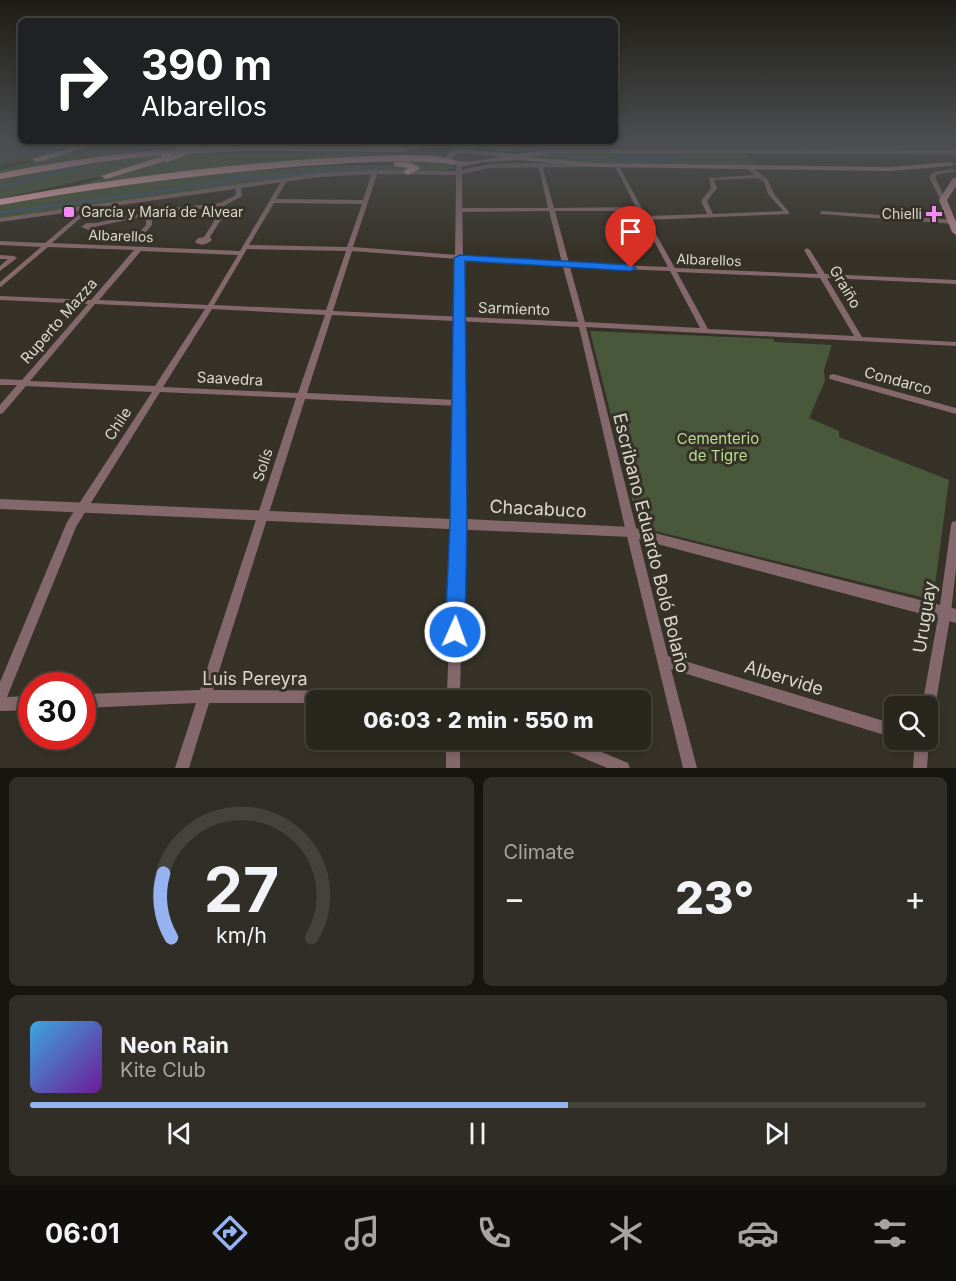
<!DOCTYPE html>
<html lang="en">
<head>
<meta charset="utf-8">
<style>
  body { margin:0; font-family:Inter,sans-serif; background:#302e26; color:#f1f3f6; height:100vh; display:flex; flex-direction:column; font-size:22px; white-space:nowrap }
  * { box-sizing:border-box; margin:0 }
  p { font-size:20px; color:#a5a5a4 }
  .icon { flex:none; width:33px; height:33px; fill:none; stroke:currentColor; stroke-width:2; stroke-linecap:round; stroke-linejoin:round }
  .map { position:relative; height:768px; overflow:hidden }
  .side { display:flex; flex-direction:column; gap:9px; padding:9px; background:#161510; flex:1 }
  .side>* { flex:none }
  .guide { position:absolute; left:18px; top:18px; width:600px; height:126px; border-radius:9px; box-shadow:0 3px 9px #0003,0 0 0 2px #44433b; background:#202124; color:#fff; overflow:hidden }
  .fabs { position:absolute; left:884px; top:696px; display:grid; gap:12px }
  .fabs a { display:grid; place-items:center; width:54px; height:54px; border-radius:9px; background:#28261d; box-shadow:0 3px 9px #0003,0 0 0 2px #44433b; font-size:30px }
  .speed { position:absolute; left:18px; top:672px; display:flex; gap:12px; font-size:30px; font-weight:700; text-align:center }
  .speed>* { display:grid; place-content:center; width:78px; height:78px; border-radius:50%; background:#28261d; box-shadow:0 3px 9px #0003,0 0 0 2px #44433b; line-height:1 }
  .speed .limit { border:9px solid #d22; background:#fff; color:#111 }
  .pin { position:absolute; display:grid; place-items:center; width:51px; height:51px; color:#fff; margin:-62px -26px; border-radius:50% 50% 50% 0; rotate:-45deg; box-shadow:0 0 6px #0007 }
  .pin .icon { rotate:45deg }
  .me { position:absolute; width:66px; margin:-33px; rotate:2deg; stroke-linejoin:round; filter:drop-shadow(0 0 4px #0008) }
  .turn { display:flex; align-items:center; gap:21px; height:126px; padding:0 24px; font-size:27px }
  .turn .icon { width:78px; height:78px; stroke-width:2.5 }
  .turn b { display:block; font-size:42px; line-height:51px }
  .big { font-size:45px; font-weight:800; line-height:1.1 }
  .side .widget { flex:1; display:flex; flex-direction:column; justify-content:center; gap:9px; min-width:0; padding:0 21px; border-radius:9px; background:#302e26 }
  .side .dial { align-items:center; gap:0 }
  .dial svg { height:156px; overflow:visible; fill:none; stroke:#44433b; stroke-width:7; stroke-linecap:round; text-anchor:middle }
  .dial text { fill:#f1f3f6; stroke:none }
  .song { display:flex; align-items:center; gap:18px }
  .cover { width:72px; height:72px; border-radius:9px; background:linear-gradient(135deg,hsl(200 70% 55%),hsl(280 70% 35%)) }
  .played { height:6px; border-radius:3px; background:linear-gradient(90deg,#95b2f1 60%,#44433b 60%) }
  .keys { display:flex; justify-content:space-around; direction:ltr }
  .heat { display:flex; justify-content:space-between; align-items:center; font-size:33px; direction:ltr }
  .side .tiles { flex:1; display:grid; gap:9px; grid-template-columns:1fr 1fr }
  .widget:last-child { grid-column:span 2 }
  .trip { position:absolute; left:306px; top:690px; width:345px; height:60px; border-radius:9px; background:#28261d; box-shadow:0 3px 9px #0003,0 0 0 2px #44433b; font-weight:800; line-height:60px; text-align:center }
  .tab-bar { display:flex; height:96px; justify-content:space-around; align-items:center; background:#100f0c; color:#a5a5a4 }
  .tab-bar .icon { width:42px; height:42px }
  .tab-bar .on { color:#95b2f1 }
  .tab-bar b { font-size:27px; color:#f1f3f6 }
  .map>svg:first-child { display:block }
</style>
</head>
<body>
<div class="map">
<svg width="956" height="768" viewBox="0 0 956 768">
  <rect width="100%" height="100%" fill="#363227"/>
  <!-- green -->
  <g fill="#49583a">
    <path d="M23 145H83L0 166V152Z"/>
    <path d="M95 145H193L192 147 426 145 225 147 0 173V170Z"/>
    <path d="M550 145H711L714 150 555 149Z"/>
    <path d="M798 145H925L890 151 803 150Z"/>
    <path d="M264 149 443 155 442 158H388L69 187 126 172 179 153 106 175 0 199V177L155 154Z"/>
    <path d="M556 153H726L747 155 758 165 584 163 508 157Z"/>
    <path d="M433 160 455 167 449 170 416 171 417 166 409 163 351 162Z"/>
    <path d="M354 165H402L413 167 406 170 334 173 0 218V203C117 184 235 169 354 165Z"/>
    <path d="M590 331 773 339 775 342 832 345 824 370 825 381 809 418 839 431V437L949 480 933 600 639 527Z"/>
  </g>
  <!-- water -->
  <path fill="#405685" d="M579 155 609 159 623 156H673L682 159 670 161 573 160 569 158Z"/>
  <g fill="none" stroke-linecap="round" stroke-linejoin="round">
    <!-- stream -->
    <g stroke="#405685" stroke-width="2">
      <path d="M143 147 150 145"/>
      <path d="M0 159 47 145"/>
      <path d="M0 187 95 162"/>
      <path d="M0 213 212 184 244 175 249 178H259L343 170 385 169"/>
    </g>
    <!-- minor -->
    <g fill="#84686b" fill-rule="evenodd">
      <path d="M471 145H475L474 152 470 151Z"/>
      <path d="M538 164 542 165 554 208 636 207 614 165 618 164 646 216 707 214 701 201 711 188 709 178 755 175 745 167V165H749L768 180 774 194 789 212V214L648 220 675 268 818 274 804 250 807 248 810 250 825 274 956 280V284L827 278 862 337 956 342V346L586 327 668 656 894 724V738L671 669 697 768H683L626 532 579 327 332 315 307 393 459 400 463 403 459 406 305 399 213 690 447 691 454 523 455 520 459 519 463 520 464 523 460 693 469 695 470 700H316V703H209L189 768H175L196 703 82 708V694L200 690 296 398 160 392 76 527 7 697 32 696V710L0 711V682L67 522 152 392 26 386 3 413 0 414V405L17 385H0V379L22 380 88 304 0 300V296L91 300 134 250 48 247 2 286 0 287V282L41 247 0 245V241L45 243 90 205 92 206V208L52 243 240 251 283 178 288 179 276 199 363 200 372 172 375 170 378 172 353 247 562 263 549 211 459 212 456 210 459 208H548ZM758 178 764 182 768 194 783 211 713 214 707 201 717 188 714 180ZM274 203 362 204 347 247 249 245ZM555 211H638L668 267 569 263ZM247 249 346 251 326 310 214 305ZM141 251 238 255 208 305 99 300ZM352 251 563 267 578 322 333 311ZM570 267 670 271 700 328 585 322ZM677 272 820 278 854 336 708 329ZM95 304 205 309 155 386 30 381ZM212 309 325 315 298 393 163 387Z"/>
      <path d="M952 169 955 171 954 172 938 174 935 177 946 200 941 201 929 177 934 172Z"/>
      <path d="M238 184 241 186 242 196 224 206V215L210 237 212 240C207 245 200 246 195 242L198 238 204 237 218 215V207L152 214V225L144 234 146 237 136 242 128 239 132 235 138 234 146 225V216L98 226 89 230 81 227 87 223H96L160 209 220 203 236 195 235 186Z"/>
      <path d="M822 211 956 220V224L820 214V212Z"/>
      <path d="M0 255 14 256 17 258 0 271V266L8 259H0Z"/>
      <path d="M833 374 956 408V414L830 379 829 377 830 375Z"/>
      <path d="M956 521V569L951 612 934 713 932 718 927 720V706H922L939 612 951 525 952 522Z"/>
      <path d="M927 736 929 740 927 768H913L915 740H927Z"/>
      <rect x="446" y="740" width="14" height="28"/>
      <path d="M551 740H573L628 763 630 768H607L553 745Z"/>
    </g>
    <!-- tertiary -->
    <g fill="#84686b" fill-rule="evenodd">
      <path d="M478 145 556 149 559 151 556 153 501 151Z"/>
      <path d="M513 163H590L593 165 590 167 489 168 462 174 466 519 631 527 956 609V623L631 537 0 509V499L452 519 456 175 375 174 319 177 0 222V218L319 173 375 170 456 171V166L459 164 462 166V170L489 164Z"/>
    </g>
    <!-- secondary -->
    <g fill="#b2858a" fill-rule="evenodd">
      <path d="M464 149 514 154 556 149 956 150V154L556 153 527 157 597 163 890 167 950 162 954 164 950 166 890 171 597 167 519 160 483 162 465 166 450 165 444 158 450 152ZM464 153 502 157C489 158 461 166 452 158L454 155Z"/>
      <path d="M953 178H956V186L947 200 956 222V235L952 232 939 200Z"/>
    </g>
    <!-- motorway -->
    <g fill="#f5b0b8" fill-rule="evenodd">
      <path d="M79 145H96L37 162 32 159Z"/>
      <path d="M248 145H432L403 152 248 151 171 154 98 162 0 179V173C82 157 164 147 248 145Z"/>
      <path d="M403 155 435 156 456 161 451 164C402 158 353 163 305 166 202 174 101 187 0 205V199C133 175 268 158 403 155Z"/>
      <path d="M159 157 162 158V162L106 179 101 176Z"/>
      <path d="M394 162H409L421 168 408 175 403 172 408 168 394 166Z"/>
    </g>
    <!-- motorway-bridge -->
    <path stroke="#f5b0b8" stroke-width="10" d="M166 157 194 147"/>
  </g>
  <!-- sky -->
  <linearGradient id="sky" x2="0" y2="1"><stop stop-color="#1e1c15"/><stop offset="0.57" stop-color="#4c4f52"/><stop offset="1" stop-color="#4c4f52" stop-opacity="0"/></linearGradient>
  <rect width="956" height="253" fill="url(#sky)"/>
  <!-- route -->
  <path fill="#1a73e8" stroke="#114b97" stroke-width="1.5" d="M460 255 631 265 636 268 631 271 465 261 467 523 465 632 462 639 455 642 448 639 445 632 450 523 454 258Z"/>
  <!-- markers -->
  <g fill="#f18af4" stroke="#363227" stroke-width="2">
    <rect x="63" y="206" width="12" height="12" rx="3"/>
    <path d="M931 205h6v6h6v6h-6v6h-6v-6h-6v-6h6z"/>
  </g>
  <g text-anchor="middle" stroke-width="6" stroke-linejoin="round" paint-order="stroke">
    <!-- far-poi labels -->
    <g font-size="14" fill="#dad8d1" stroke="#363227" text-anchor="start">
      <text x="81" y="217">García y María de Alvear</text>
      <text x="922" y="219" text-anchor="end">Chielli</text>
    </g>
    <!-- far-street labels -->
    <g font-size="14" fill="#dad8d1" stroke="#363227">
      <text transform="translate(121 236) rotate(2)" y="5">Albarellos</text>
      <text transform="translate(709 260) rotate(2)" y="5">Albarellos</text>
    </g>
    <!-- street labels -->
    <g font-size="15" fill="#dad8d1" stroke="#363227">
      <text transform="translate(845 287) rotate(59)" y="5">Graiño</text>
      <text transform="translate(514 309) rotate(2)" y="5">Sarmiento</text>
      <text transform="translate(59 321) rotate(-49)" y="5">Ruperto Mazza</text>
      <text transform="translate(230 379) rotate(3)" y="5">Saavedra</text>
      <text transform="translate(898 381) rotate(15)" y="5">Condarco</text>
      <text transform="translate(118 424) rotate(-57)" y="5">Chile</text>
      <text transform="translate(263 465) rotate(-72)" y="5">Solís</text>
    </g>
    <!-- park labels -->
    <g font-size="15" fill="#b7de90" stroke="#363227">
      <text x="718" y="444">Cementerio<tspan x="718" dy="17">de Tigre</tspan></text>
    </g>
    <!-- near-street labels -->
    <g font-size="18" fill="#dad8d1" stroke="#363227">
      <text transform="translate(538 509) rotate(3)" y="6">Chacabuco</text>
      <text transform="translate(651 543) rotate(76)" y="6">Escribano Eduardo Boló Bolaño</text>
      <text transform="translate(925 617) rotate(-81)" y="6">Uruguay</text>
      <text transform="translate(784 678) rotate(17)" y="6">Albervide</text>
      <text x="255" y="685">Luis Pereyra</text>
    </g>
  </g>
</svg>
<div class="fabs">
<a><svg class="icon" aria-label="search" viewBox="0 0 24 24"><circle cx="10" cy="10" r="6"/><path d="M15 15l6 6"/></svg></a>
</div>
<div class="speed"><div class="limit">30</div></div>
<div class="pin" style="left:631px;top:268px;background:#d93025"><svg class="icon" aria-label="arrive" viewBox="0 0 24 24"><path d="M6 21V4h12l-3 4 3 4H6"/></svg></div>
<svg class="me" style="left:455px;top:632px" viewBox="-20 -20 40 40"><circle r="17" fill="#1a73e8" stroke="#fff" stroke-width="3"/><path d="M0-11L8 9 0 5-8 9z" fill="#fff"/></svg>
<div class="trip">06:03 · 2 min · 550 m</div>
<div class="guide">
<div class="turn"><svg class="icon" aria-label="right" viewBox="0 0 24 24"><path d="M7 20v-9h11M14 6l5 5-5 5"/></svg><div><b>390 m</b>Albarellos</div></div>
</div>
</div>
<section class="side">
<div class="tiles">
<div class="widget dial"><svg viewBox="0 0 100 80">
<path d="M14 69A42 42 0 1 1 86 69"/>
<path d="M14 69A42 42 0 0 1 10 36" stroke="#95b2f1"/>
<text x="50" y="56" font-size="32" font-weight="700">27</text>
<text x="50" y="72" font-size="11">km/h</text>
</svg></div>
<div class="widget"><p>Climate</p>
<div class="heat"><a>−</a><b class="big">23°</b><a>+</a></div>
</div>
<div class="widget">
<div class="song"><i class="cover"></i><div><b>Neon Rain</b><p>Kite Club</p></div></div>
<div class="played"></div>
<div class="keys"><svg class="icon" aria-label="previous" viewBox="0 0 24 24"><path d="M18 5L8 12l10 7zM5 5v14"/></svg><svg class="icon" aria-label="pause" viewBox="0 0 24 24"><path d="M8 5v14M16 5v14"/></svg><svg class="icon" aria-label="next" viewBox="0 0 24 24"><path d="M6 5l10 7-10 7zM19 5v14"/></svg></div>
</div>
</div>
</section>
<nav class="tab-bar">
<b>06:01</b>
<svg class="icon on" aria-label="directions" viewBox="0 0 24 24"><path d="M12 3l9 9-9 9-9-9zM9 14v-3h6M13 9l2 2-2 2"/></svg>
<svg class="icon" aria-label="music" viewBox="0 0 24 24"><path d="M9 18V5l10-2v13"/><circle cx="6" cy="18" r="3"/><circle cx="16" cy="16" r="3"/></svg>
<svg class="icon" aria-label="phone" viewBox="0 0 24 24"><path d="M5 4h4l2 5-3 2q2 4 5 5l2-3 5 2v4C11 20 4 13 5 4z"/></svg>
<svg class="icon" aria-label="climate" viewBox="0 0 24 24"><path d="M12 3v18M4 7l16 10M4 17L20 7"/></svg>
<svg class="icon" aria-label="car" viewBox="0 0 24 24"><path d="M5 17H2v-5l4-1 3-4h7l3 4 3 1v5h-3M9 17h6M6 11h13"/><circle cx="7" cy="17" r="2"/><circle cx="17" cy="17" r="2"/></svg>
<svg class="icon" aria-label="filters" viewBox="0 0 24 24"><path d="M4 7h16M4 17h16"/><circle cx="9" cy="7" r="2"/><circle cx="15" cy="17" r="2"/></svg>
</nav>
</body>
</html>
